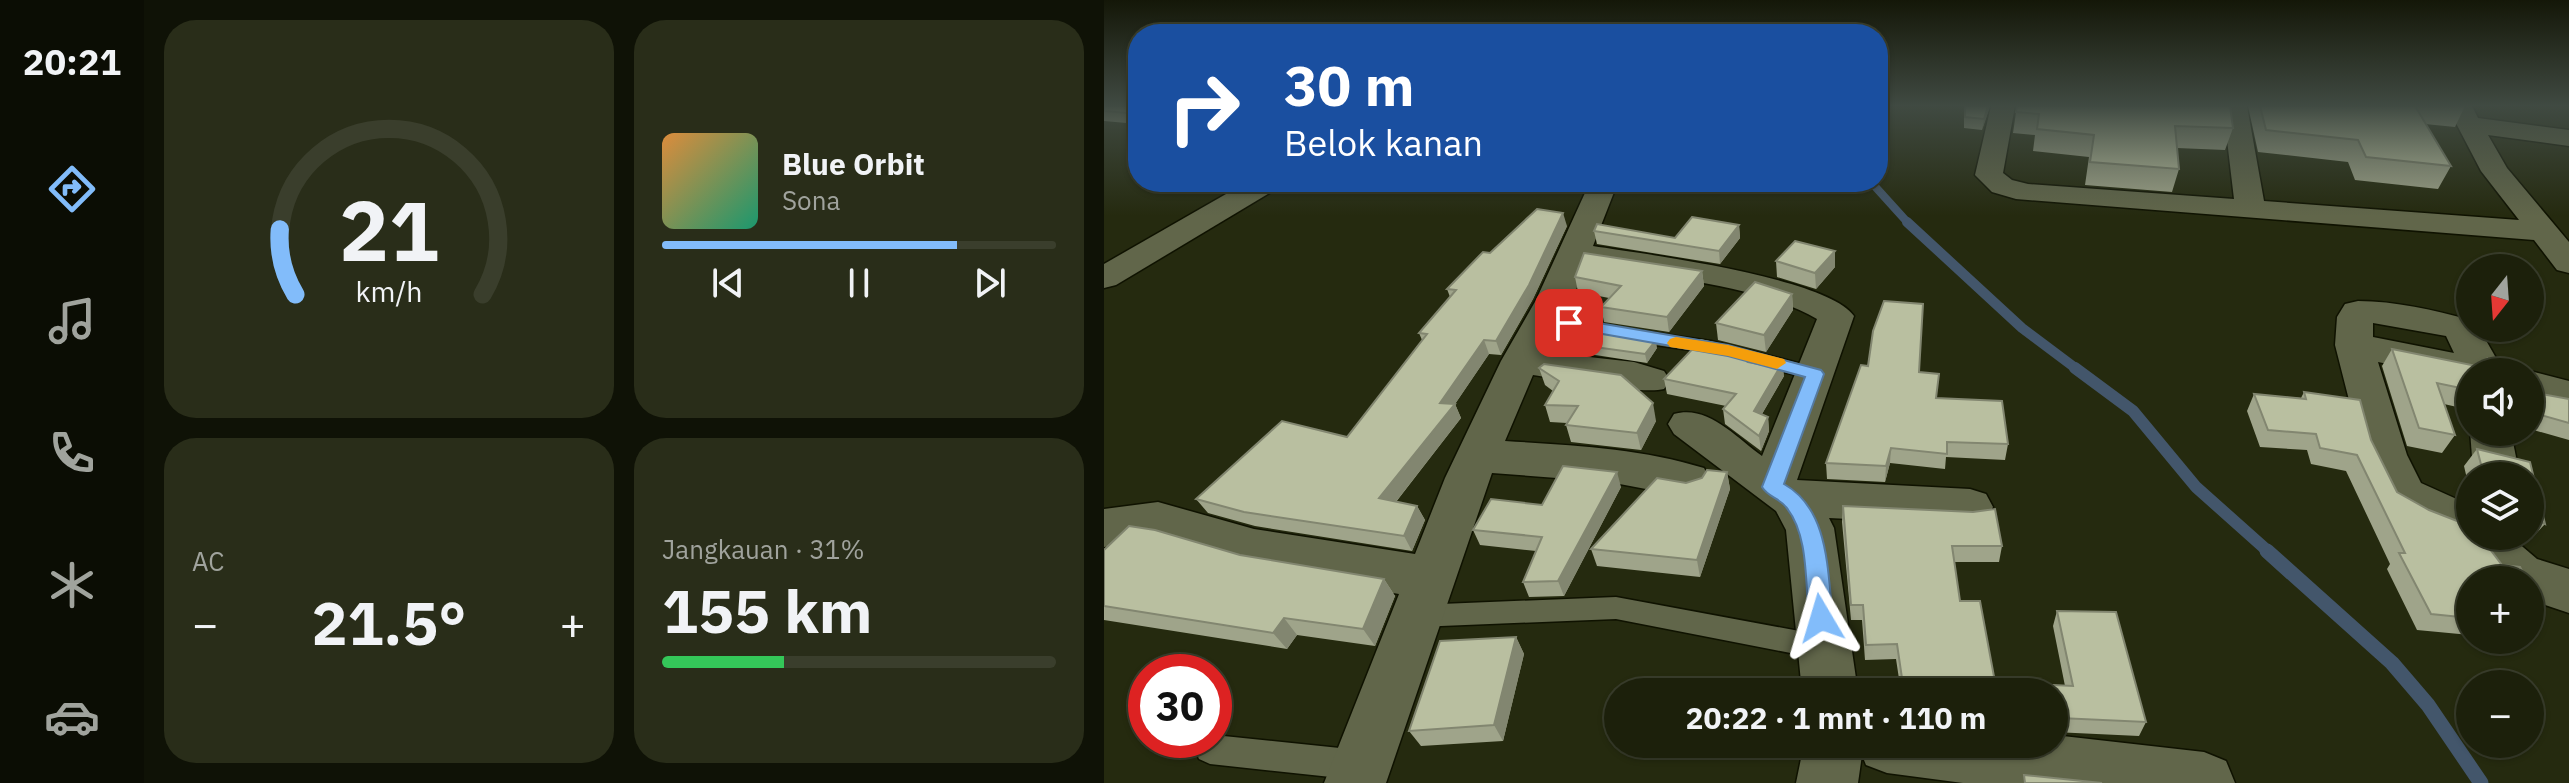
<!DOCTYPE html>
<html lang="id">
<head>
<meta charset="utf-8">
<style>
  body { margin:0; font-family:"IBM Plex Sans",sans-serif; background:#292d19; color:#f1f3f6; height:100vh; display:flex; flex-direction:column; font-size:30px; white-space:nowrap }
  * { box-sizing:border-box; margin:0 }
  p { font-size:26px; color:#a0a39d }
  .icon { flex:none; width:44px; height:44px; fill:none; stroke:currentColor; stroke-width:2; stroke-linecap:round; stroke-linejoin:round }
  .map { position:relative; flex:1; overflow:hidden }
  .drawer { display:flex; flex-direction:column; gap:20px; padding:20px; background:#0f1206; width:960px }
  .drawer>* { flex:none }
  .guide { position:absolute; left:24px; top:24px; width:760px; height:168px; border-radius:32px; box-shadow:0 2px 6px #0004,0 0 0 2px #3a3e2c; background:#1a4fa0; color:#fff; overflow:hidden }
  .needle { width:52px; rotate:197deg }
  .buttons { position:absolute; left:1352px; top:254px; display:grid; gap:16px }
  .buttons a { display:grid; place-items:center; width:88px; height:88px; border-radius:50%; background:#1c200b; box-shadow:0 2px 6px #0004,0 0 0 2px #3a3e2c; font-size:40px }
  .speed { position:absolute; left:24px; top:654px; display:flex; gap:16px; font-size:40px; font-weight:700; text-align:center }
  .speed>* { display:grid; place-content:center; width:104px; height:104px; border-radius:50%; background:#1c200b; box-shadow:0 2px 6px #0004,0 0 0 2px #3a3e2c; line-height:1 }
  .speed .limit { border:12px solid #d22; background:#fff; color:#111 }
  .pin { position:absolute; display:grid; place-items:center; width:68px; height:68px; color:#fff; margin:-34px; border-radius:16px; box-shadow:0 4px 12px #0006 }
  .me { position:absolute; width:88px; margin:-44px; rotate:353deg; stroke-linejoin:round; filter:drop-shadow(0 0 6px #0008) }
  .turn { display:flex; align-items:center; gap:28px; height:168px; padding:0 24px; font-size:36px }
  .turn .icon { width:104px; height:104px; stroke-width:2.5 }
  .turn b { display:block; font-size:56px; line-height:68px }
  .big { font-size:60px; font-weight:700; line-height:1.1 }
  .drawer .widget { flex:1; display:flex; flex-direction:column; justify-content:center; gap:12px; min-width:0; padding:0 28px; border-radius:32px; background:#292d19 }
  .drawer .dial { align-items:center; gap:0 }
  .dial svg { height:208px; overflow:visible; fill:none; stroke:#3a3e2c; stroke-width:7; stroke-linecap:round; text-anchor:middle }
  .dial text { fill:#f1f3f6; stroke:none }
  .song { display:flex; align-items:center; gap:24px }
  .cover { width:96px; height:96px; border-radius:12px; background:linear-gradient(135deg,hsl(30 70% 55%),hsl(160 70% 35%)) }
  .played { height:8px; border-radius:4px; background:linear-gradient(90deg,#82bcfa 75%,#3a3e2c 75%) }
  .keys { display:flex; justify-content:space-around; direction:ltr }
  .heat { display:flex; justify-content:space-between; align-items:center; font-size:44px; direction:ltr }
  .charge { height:12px; border-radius:6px; background:linear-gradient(90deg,#34c759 31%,#3a3e2c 0) }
  .drawer .tiles { flex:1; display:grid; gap:20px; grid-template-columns:repeat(2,1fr) }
  .trip { position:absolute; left:500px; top:678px; width:464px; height:80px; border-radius:40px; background:#1c200b; box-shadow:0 2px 6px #0004,0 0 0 2px #3a3e2c; font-weight:700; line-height:80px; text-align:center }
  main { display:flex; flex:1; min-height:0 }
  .tabs { display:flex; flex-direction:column; width:144px; justify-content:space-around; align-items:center; background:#0b0d04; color:#a0a39d }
  .tabs .icon { width:56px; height:56px }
  .tabs .active { color:#82bcfa }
  .tabs b { font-size:36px; color:#f1f3f6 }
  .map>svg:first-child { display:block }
</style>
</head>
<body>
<main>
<nav class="tabs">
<b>20:21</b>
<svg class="icon active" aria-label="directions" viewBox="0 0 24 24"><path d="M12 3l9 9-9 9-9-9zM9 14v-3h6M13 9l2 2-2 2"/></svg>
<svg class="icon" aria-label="music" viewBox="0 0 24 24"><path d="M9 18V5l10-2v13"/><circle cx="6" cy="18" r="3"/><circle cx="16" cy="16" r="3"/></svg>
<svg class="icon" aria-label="phone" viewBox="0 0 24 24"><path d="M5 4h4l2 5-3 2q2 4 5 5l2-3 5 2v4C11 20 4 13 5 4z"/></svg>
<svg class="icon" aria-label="climate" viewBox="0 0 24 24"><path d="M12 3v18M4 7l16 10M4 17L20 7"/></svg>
<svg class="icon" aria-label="car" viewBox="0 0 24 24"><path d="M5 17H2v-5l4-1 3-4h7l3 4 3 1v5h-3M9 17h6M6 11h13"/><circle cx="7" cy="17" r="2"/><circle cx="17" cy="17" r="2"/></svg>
</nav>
<section class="drawer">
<div class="tiles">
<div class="widget dial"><svg viewBox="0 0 100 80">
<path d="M14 69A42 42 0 1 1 86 69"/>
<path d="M14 69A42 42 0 0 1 8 44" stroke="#82bcfa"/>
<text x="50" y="56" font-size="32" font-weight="700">21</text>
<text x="50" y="72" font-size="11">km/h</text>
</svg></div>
<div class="widget">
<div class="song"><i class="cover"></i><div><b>Blue Orbit</b><p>Sona</p></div></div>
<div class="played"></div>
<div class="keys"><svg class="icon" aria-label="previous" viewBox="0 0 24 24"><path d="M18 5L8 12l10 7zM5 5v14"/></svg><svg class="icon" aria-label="pause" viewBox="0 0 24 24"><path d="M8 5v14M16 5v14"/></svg><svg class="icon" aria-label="next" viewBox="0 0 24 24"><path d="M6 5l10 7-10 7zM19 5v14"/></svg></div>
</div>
<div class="widget"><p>AC</p>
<div class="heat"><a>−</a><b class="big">21.5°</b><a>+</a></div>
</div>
<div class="widget"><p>Jangkauan · 31%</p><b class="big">155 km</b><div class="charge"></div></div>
</div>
</section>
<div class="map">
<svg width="1465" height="783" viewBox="0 0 1465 783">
  <rect width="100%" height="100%" fill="#252a0f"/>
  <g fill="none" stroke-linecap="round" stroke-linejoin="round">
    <!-- stream-far3 -->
    <path stroke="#43566b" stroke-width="8" d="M767 182 805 224"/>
    <!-- stream-far2 -->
    <path stroke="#43566b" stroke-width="10" d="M803 222 918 328 974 370"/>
    <!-- stream-far1 -->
    <path stroke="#43566b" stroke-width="12" d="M971 368 1029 411 1092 487 1166 553"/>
    <!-- stream -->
    <path stroke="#43566b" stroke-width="15" d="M1163 551 1288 663 1324 705 1377 783"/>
    <!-- lane casing -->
    <g stroke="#0f1200" stroke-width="3">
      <g id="lane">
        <path d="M440 313 516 328 607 341 718 369 721 374 711 380 607 353 516 340 434 322 431 318Z"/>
        <path d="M512 597 717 635 727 638 730 647 727 656 717 659 512 619 313 627 304 624 300 616 304 608 313 605Z"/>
        <path d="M110 735 255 750 266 754 270 765 266 776 255 780 106 764 95 759 91 749 95 740H110Z"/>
      </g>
    </g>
    <!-- street casing -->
    <g stroke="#0f1200" stroke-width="3">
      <g id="street">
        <path d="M887 106H911L899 173 908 180 924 184 1130 199 1119 106H1143L1160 201 1415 220 1377 171 1343 106H1368L1374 118 1465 130V146L1384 135 1403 168 1465 242V273L1453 270 1430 240 912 199 888 192 871 175Z"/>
        <path d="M143 182H178L174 188 12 285 0 288V264Z"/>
        <path d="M486 182H514L489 246C540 254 723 277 750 316L693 480 866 489 882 494 889 507 882 520 866 525 725 518 730 528 754 692H698L682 530 672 511 570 434 564 424 570 414C603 404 632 437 658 456L713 319C659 286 546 275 482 264L468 300 440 352 530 362 560 371 566 380 560 389C538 395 457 379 429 375L401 441C467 445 536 448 600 468L606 480 600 492 584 497 505 482 388 473 282 783H220L295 594 150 569 54 538 0 547V509L54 502 150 529 311 554 341 478 397 361 432 300Z"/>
        <path d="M1254 301C1291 301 1330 310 1366 320V328H1375L1400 372H1366V381L1274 362 1303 455 1317 483 1366 505V536H1406L1433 559 1465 569V613L1426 600V580H1386L1358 542 1284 507 1277 495 1259 455 1231 345 1233 317 1241 304ZM1269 323 1342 336 1350 353 1269 337Z"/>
        <path d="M1426 371 1465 381V409L1426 397V372H1422Z"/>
        <path d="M1366 430 1407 432 1412 457 1405 468 1390 473 1375 468 1368 457Z"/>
        <path d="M950 735 1100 752 1122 761 1131 783H859L783 773 762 765 758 755 754 783H692L700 744H950Z"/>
      </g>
    </g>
    <!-- lane -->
    <use href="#lane" fill="#61664a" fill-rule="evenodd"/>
    <!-- street -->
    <use href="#street" fill="#61664a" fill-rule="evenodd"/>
  </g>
  <!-- wall -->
  <g fill="#9fa48a">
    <path d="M0 106H34V124L0 121Z"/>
    <path d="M860 106H886L878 130 860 128Z"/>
    <path d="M913 106 1129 128 1121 150 1073 148 1075 169 1068 192 981 185 985 157 929 151 931 135 909 133Z"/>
    <path d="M1144 106H1361L1351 127 1321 124 1347 166 1334 189 1251 180 1244 162 1154 152Z"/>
    <path d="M635 225 636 238 616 264 493 244 490 231 571 238Z"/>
    <path d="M463 226 429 299 397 355 385 354 351 404 357 418 292 502 313 506 321 520 308 551 151 526 104 513 92 499 243 437 318 340 315 333 346 297 343 289 386 253Z"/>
    <path d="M672 261 731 267 712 289 673 277Z"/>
    <path d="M598 271 600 286 565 332 500 322 497 307 505 298 474 292 471 277Z"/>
    <path d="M688 294 689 310 662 352 614 340 612 323Z"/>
    <path d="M469 344 553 348 543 363 472 352Z"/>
    <path d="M1288 349 1377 367 1387 372H1366V410L1340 404 1351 435 1338 453 1303 446 1278 366Z"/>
    <path d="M651 364 680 376 658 414 664 417 665 431 657 451 621 424 619 409 622 406 563 394 560 379Z"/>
    <path d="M435 368 552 421 537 450 467 442 462 425 463 423 446 422 441 405 449 391 441 385Z"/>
    <path d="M815 372 832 398 904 444 901 460 842 457 841 469 786 463 781 482 723 479 722 463Z"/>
    <path d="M1200 392 1267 440 1293 492 1366 580V635L1313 630 1283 569 1286 564 1242 471 1207 464 1203 450 1156 447 1143 411 1150 394 1197 398Z"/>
    <path d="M1426 392 1465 399V440L1426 429Z"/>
    <path d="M1373 449 1426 462 1441 524 1425 541 1413 536H1426V476H1366V492L1360 466Z"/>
    <path d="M623 472 626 489 596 577 493 566 487 549 582 483Z"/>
    <path d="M517 487 460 596 425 597 419 582 432 551 376 545 369 530 438 505Z"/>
    <path d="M739 506 898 546 895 562H850L856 601 891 682 961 686 949 626 953 611 1042 722 1035 736 950 732V733V692H797L792 659 761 660 758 620H747L738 522Z"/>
    <path d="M0 550 136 555 280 579 291 596 271 646 193 635 183 649 0 620Z"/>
    <path d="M412 637 420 654 399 741 317 746 305 731Z"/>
  </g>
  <!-- shaded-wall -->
  <g fill="#828670">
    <path d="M884 106H886L878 130 880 119Z"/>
    <path d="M459 213 463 226 429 299 397 355 392 341Z"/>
    <path d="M635 225 636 238 616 264 615 251Z"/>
    <path d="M731 251V267L712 289 711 273Z"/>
    <path d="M598 271 600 286 565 332 563 317Z"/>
    <path d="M688 294 689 310 662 352 660 335Z"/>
    <path d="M380 340 385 354 351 404 357 418 283 513 275 498 336 403Z"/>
    <path d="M552 340 553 348 543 363 541 354Z"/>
    <path d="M650 353 651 368 644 362Z"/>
    <path d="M679 362 680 376 651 426 650 411Z"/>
    <path d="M549 403 552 421 537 450 533 433Z"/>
    <path d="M664 417 665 431 657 451 655 436Z"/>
    <path d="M787 448 786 463 781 482 782 466Z"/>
    <path d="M513 472 517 487 460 596 454 581Z"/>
    <path d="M623 472 626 489 596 577 593 560Z"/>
    <path d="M313 506 321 520 308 551 300 536Z"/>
    <path d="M280 579 291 596 271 646 259 629Z"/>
    <path d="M180 618 193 635 183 649 169 633Z"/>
    <path d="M412 637 420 654 399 741 390 725Z"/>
  </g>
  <!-- building -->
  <g fill="#b9bfa0" stroke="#828670" stroke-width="2">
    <path d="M0 106H34V114L0 111Z"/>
    <path d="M861 106H884L880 119 861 117Z"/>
    <path d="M913 106H1126L1129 128 1071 126 1075 169 986 162 990 135 933 129 935 114 912 112Z"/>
    <path d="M1156 106H1311L1347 166 1262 157 1254 140 1162 130Z"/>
    <path d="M433 209 459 213 425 285 392 341 380 340 336 403 351 404 275 498 313 506 300 536 140 512 92 499 178 421 243 437 323 334 315 333 352 290 343 289 379 252 386 253Z"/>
    <path d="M588 217 635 225 615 251 490 231 493 224 571 238Z"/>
    <path d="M691 241 731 251 711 273 672 261Z"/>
    <path d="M480 253 598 271 563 317 497 307 517 286 471 277Z"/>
    <path d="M651 282 688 294 660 335 612 323Z"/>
    <path d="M780 301 819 304 815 372 835 374 832 398 898 401 904 444 843 442V454L787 448 782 466 722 463 757 365 764 366 769 331Z"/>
    <path d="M484 328 552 340 541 354 469 344Z"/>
    <path d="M597 340 650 353 644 362 659 365 666 357 679 362 650 411 664 417 655 436 619 409 632 394 560 379Z"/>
    <path d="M1288 349 1377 367 1383 359 1387 372H1366V390L1333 383 1351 435 1315 428Z"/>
    <path d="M440 364 517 375 549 403 533 433 462 425 474 406 441 405 455 381 435 368Z"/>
    <path d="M1200 392 1256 400 1267 440 1293 492 1325 510 1366 526V536H1376L1398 565 1416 567 1423 580H1366V584H1365L1366 586V618L1327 614 1295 553H1301L1253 455 1216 448 1212 434 1164 430 1150 394 1202 399Z"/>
    <path d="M1426 392 1465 399V423L1426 412Z"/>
    <path d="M1373 449 1426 462 1441 524 1426 518V476H1380Z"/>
    <path d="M459 466 513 472 454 581 419 582 438 537 369 530 387 499 438 505Z"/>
    <path d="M603 470 623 472 593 560 487 549 553 478 582 483 598 478Z"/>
    <path d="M739 506 869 512 891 509 898 546H848L856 601H876L891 682 969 686 953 611 1012 612 1042 722 956 718 952 727H950V692H800L793 644 762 645 759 605H747Z"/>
    <path d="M25 526 51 530 136 555 280 579 259 629 180 618 169 633 0 606V550Z"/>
    <path d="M412 637 390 725 305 731 336 641Z"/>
    <path d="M920 775 998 783H921Z"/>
  </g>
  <!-- sky -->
  <linearGradient id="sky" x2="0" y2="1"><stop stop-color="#141708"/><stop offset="0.49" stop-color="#404a42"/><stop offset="1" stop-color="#404a42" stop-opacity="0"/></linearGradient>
  <rect width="1465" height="216" fill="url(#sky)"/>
  <!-- route -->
  <path fill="#82bcfa" stroke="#547aa2" stroke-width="2" d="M465 318 624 345 717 370 720 374 680 484C726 510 723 571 729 618L725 625 717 628 709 625 705 618C701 583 705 535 682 507 675 498 664 497 658 487L701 377 624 356 459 327 457 323 459 320Z"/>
  <!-- slow -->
  <path fill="#f59e0b" d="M572 337 624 345 680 359 682 363 673 369 624 356 566 347 563 343 566 339Z"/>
</svg>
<div class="buttons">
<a><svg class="needle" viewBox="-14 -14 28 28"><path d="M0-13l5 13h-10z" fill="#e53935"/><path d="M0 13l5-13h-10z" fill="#a0a39d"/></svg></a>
<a><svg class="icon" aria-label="sound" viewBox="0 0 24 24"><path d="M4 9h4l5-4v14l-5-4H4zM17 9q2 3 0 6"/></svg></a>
<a><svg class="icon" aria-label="layers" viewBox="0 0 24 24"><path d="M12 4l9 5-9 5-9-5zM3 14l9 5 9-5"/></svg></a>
<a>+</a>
<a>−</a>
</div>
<div class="speed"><div class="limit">30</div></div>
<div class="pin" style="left:465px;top:323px;background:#d93025"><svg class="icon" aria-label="arrive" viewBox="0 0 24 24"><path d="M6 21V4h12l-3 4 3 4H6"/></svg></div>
<svg class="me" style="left:717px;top:618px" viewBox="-20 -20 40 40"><path d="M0-17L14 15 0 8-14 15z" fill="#82bcfa" stroke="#fff" stroke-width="4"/></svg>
<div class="trip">20:22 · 1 mnt · 110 m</div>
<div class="guide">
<div class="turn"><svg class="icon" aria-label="right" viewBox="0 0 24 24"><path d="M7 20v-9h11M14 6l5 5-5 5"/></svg><div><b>30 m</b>Belok kanan</div></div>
</div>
</div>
</main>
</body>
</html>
